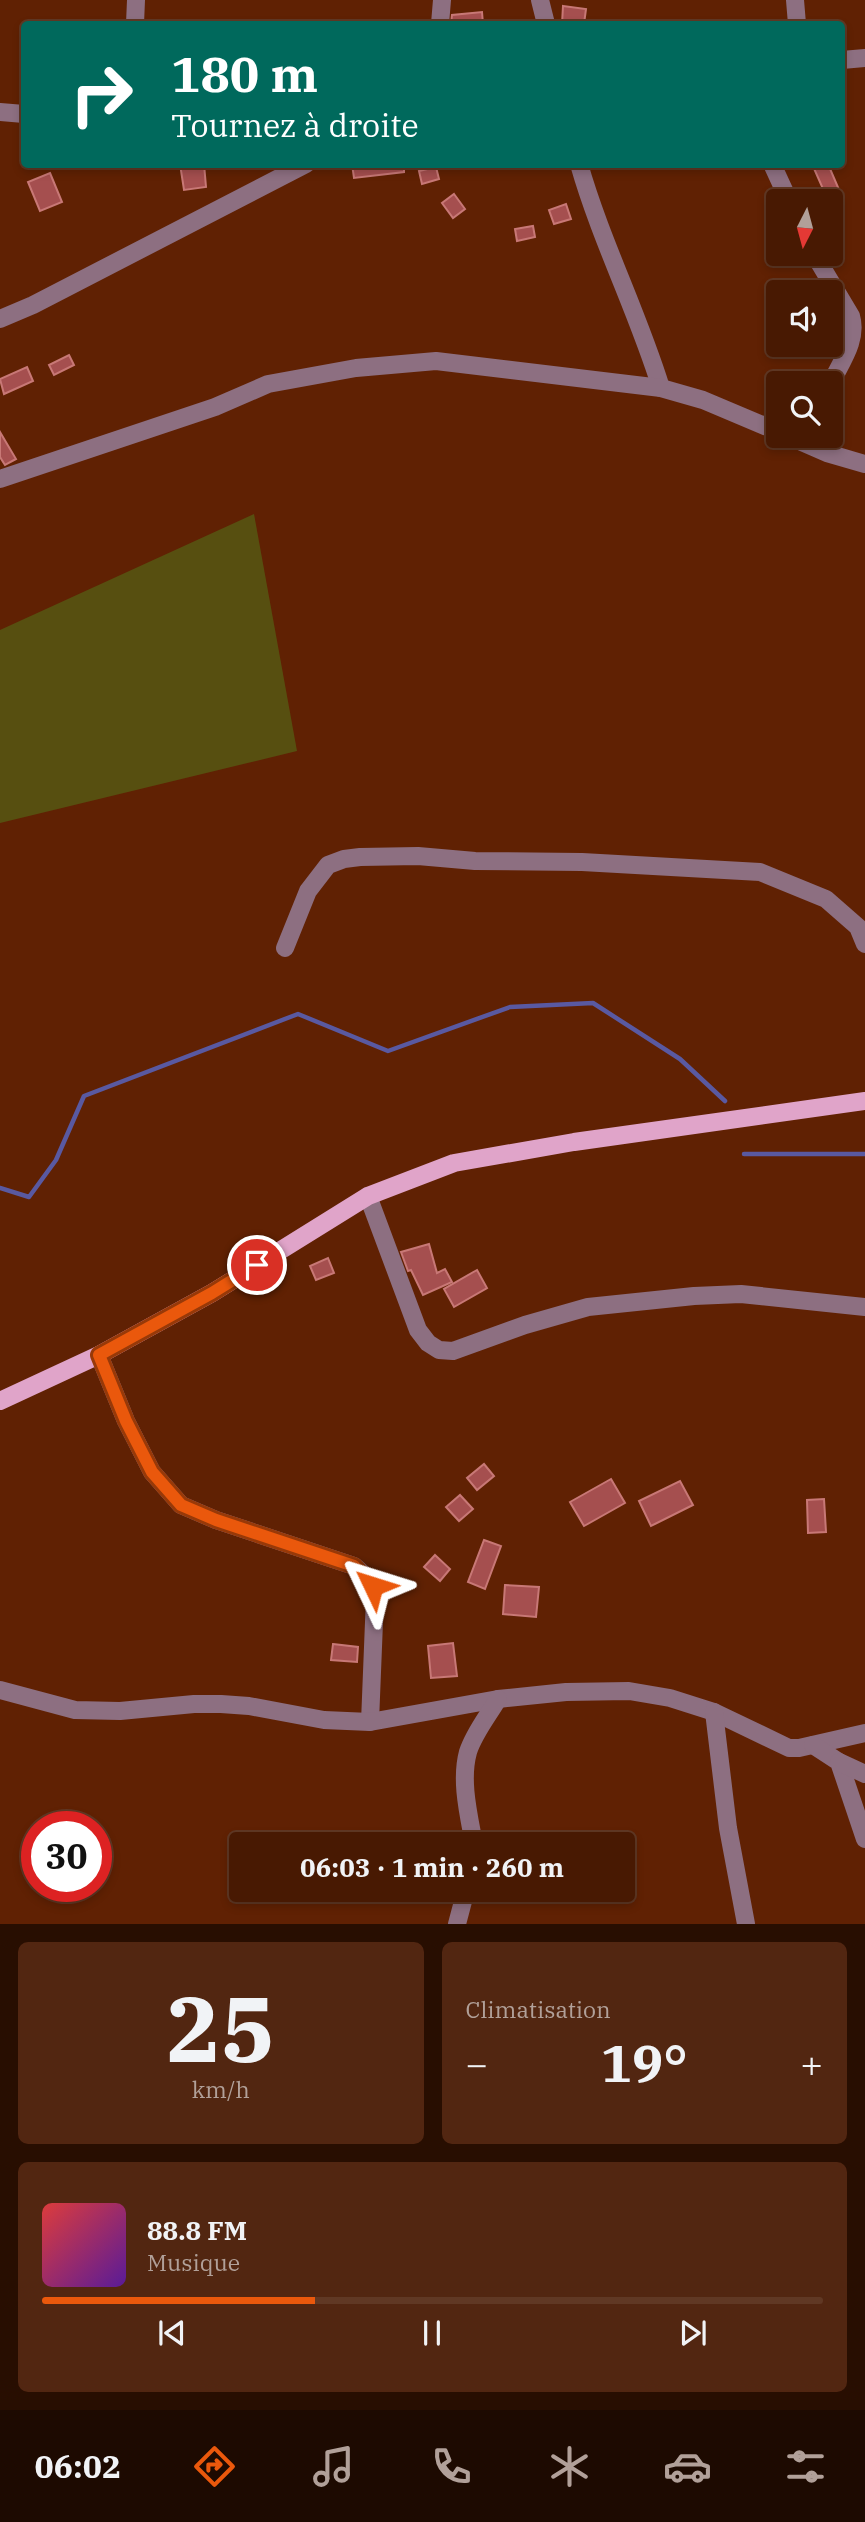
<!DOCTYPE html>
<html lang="fr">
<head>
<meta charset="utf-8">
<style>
  body { margin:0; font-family:"IBM Plex Serif",serif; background:#522611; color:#f1f3f6; height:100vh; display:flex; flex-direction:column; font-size:26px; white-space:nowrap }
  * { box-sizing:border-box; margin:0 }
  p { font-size:23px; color:#b1a099 }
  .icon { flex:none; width:38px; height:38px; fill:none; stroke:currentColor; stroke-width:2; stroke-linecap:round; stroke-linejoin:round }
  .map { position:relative; height:1924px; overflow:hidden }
  .sheet { display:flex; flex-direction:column; gap:18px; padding:18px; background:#280e01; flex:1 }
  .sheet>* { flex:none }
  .hud { position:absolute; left:21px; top:21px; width:824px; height:147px; border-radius:7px; box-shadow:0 4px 10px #0003,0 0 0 2px #603824; background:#00695c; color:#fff; overflow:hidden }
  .needle { width:46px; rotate:186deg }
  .tools { position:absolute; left:766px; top:189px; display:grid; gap:14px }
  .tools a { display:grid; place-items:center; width:77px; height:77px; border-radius:7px; background:#481902; box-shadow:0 4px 10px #0003,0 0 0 2px #603824; font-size:35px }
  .speed { position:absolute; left:21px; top:1811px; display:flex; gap:14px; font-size:35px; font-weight:700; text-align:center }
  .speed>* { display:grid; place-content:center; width:91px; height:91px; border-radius:50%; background:#481902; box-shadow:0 4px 10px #0003,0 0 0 2px #603824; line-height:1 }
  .speed .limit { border:10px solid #d22; background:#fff; color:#111 }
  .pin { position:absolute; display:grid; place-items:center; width:60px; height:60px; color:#fff; margin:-30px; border:4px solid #fff; border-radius:50%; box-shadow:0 2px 7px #0007 }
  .me { position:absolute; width:77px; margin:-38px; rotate:311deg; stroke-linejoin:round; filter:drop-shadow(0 0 5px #0008) }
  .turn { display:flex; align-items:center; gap:24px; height:147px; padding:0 35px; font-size:32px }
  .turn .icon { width:91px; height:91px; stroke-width:2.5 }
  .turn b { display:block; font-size:49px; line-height:60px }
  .big { font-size:52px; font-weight:700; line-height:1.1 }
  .sheet .tile { flex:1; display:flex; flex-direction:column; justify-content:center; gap:10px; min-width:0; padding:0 24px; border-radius:10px; background:#522611 }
  .sheet .dial { align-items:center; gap:0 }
  .dial b { font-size:91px; line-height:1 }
  .song { display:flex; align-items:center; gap:21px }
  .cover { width:84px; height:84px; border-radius:10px; background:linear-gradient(135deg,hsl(0 70% 55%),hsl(270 70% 35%)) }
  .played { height:7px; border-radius:4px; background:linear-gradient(90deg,#ea580c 35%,#603824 35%) }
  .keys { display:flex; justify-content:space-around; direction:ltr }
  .heat { display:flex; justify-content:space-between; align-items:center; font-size:38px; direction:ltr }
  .sheet .tiles { flex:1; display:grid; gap:18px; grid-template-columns:1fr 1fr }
  .tile:last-child { grid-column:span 2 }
  .trip { position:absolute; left:229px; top:1832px; width:406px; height:70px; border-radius:7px; background:#481902; box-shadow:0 4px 10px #0003,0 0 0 2px #603824; font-weight:700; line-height:70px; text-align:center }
  .tab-bar { display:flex; height:112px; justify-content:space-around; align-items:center; background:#1d0a01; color:#b1a099 }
  .tab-bar .icon { width:49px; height:49px }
  .tab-bar .current { color:#ea580c }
  .tab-bar b { font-size:32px; color:#f1f3f6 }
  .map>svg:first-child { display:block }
</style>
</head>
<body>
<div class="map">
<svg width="865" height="1924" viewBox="0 0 865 1924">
  <rect width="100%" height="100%" fill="#602103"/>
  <!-- green -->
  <path fill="#574f10" d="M254 514 297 751 0 823V630Z"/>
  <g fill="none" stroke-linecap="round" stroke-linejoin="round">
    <!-- stream -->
    <g stroke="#5959a1" stroke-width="4.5">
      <path d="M744 1154H865"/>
      <path d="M0 1188 29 1197 56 1160 84 1096 298 1014 388 1051 510 1007 593 1003 680 1059 725 1101"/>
    </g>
  </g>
  <!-- building -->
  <g fill="#a54f4f" stroke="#c87876" stroke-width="2">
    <path d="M563 6 586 9 584 24H562Z"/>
    <path d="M482 12 483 24H451L452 15Z"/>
    <path d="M180 164H204L206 187 184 190Z"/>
    <path d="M352 164H404V172L354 178Z"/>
    <path d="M812 164H828L840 192 827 198Z"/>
    <path d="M436 167 439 179 422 184 419 171Z"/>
    <path d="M50 173 62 202 40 211 28 182Z"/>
    <path d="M454 194 465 209 453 218 442 203Z"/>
    <path d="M566 204 571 219 554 224 549 210Z"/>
    <path d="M533 226 535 237 517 241 515 229Z"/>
    <path d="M69 355 74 365 54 375 49 365Z"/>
    <path d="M27 367 33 381 4 394 0 379Z"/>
    <path d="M0 432 16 459 5 465 0 457Z"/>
    <path d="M429 1244 437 1273 445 1269 452 1282 423 1295 411 1270 408 1271 401 1252Z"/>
    <path d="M328 1258 334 1273 316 1280 310 1266Z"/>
    <path d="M477 1270 487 1288 454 1307 444 1289Z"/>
    <path d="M484 1464 494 1476 477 1490 467 1478Z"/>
    <path d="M611 1479 625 1503 584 1526 570 1502Z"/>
    <path d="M680 1481 693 1505 651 1526 639 1501Z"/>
    <path d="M460 1495 473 1509 459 1521 446 1507Z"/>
    <path d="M824 1499 826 1532 808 1533 807 1500Z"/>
    <path d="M484 1540 501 1546 485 1589 468 1582Z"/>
    <path d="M435 1555 450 1569 440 1581 424 1567Z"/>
    <path d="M505 1585 539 1587 536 1617 503 1614Z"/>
    <path d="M453 1643 457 1676 431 1678 428 1646Z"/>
    <path d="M333 1644 358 1647 357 1662 331 1660Z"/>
  </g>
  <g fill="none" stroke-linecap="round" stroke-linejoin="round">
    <!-- minor -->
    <g stroke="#8d6f81" stroke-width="18">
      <path d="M540 0 546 24"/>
      <path d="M795 0 797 24"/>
      <path d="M135 24 136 0"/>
      <path d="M440 24 442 0"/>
      <path d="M842 60 865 58"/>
      <path d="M0 112 24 114"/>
      <path d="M579 164C601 241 638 313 661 388"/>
      <path d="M772 164 789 201"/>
      <path d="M814 254 851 316C858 340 841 362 831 383"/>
      <path d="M0 319 33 305 306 164"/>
      <path d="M788 436 827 453 865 464"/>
      <path d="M0 479 215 407 268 384 356 368 436 361 661 388 703 400 779 432"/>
      <path d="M285 948 308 891 328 865 344 859 360 857 418 856 475 861 582 862 760 872 826 899 858 927 865 944"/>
      <path d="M368 1196 418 1330 428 1343 439 1350 453 1351 525 1325 588 1307 694 1296 741 1294 865 1307"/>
      <path d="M99 1355 126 1421 152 1472 181 1505 216 1520 354 1566C365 1575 372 1583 375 1597L370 1722"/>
      <path d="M0 1690 75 1710 120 1711 194 1704H221L249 1706 324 1720 370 1722 498 1699 566 1692 629 1691 670 1698 714 1712 789 1748H799L865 1733"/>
      <path d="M714 1712 728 1828 746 1924"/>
      <path d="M813 1745 839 1762 865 1839"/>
      <path d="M839 1762 865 1774"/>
      <path d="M474 1844C469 1816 460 1781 468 1752 474 1733 488 1716 498 1699"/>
      <path d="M457 1924 466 1890"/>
    </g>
    <!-- major -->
    <path stroke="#e0a4c9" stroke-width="18" d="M0 1401 99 1355 212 1293 368 1196 454 1163 574 1142 865 1101"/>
  </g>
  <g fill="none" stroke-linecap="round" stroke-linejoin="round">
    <!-- route casing -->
    <g stroke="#983908" stroke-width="18">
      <path id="route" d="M257 1265 212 1293 99 1355 126 1421 152 1472 181 1505 216 1520 354 1566 373 1586"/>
    </g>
    <!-- route -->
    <use href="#route" stroke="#ea580c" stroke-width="12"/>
  </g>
</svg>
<div class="tools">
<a><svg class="needle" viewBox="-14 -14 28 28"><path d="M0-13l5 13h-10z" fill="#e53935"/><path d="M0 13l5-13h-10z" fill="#b1a099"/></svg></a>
<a><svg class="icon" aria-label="sound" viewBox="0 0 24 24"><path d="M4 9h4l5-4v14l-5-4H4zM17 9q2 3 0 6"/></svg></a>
<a><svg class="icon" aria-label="search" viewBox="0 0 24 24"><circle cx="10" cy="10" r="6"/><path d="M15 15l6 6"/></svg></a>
</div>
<div class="speed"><div class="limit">30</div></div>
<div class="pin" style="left:257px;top:1265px;background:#d93025"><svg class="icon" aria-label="arrive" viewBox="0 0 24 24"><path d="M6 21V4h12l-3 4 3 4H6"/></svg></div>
<svg class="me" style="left:373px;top:1586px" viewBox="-20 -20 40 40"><path d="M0-17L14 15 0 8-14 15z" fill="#ea580c" stroke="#fff" stroke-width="4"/></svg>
<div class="trip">06:03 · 1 min · 260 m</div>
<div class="hud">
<div class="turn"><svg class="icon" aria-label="right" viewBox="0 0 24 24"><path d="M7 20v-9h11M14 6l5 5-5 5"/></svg><div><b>180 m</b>Tournez à droite</div></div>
</div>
</div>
<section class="sheet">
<div class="tiles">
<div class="tile dial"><b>25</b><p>km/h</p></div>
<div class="tile"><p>Climatisation</p>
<div class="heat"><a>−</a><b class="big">19°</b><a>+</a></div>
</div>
<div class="tile">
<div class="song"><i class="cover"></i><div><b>88.8 FM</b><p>Musique</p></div></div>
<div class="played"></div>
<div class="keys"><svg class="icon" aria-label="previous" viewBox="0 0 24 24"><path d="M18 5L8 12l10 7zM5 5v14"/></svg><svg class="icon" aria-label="pause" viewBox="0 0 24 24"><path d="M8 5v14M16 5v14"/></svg><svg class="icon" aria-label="next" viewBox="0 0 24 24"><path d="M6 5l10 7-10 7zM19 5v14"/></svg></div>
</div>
</div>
</section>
<nav class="tab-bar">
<b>06:02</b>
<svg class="icon current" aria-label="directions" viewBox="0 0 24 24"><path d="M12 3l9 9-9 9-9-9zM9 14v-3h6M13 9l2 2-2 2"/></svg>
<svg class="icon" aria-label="music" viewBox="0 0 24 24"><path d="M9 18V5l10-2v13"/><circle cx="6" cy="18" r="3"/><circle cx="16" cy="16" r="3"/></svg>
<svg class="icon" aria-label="phone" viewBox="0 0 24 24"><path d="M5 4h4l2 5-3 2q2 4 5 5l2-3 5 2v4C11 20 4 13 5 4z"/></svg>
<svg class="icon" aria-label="climate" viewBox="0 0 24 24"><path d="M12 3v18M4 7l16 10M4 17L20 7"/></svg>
<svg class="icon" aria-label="car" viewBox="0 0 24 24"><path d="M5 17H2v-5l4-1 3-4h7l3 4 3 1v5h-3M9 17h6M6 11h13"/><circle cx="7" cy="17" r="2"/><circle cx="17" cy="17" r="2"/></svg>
<svg class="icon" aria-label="filters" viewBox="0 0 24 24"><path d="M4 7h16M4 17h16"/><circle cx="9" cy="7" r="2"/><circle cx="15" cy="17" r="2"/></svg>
</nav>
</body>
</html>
